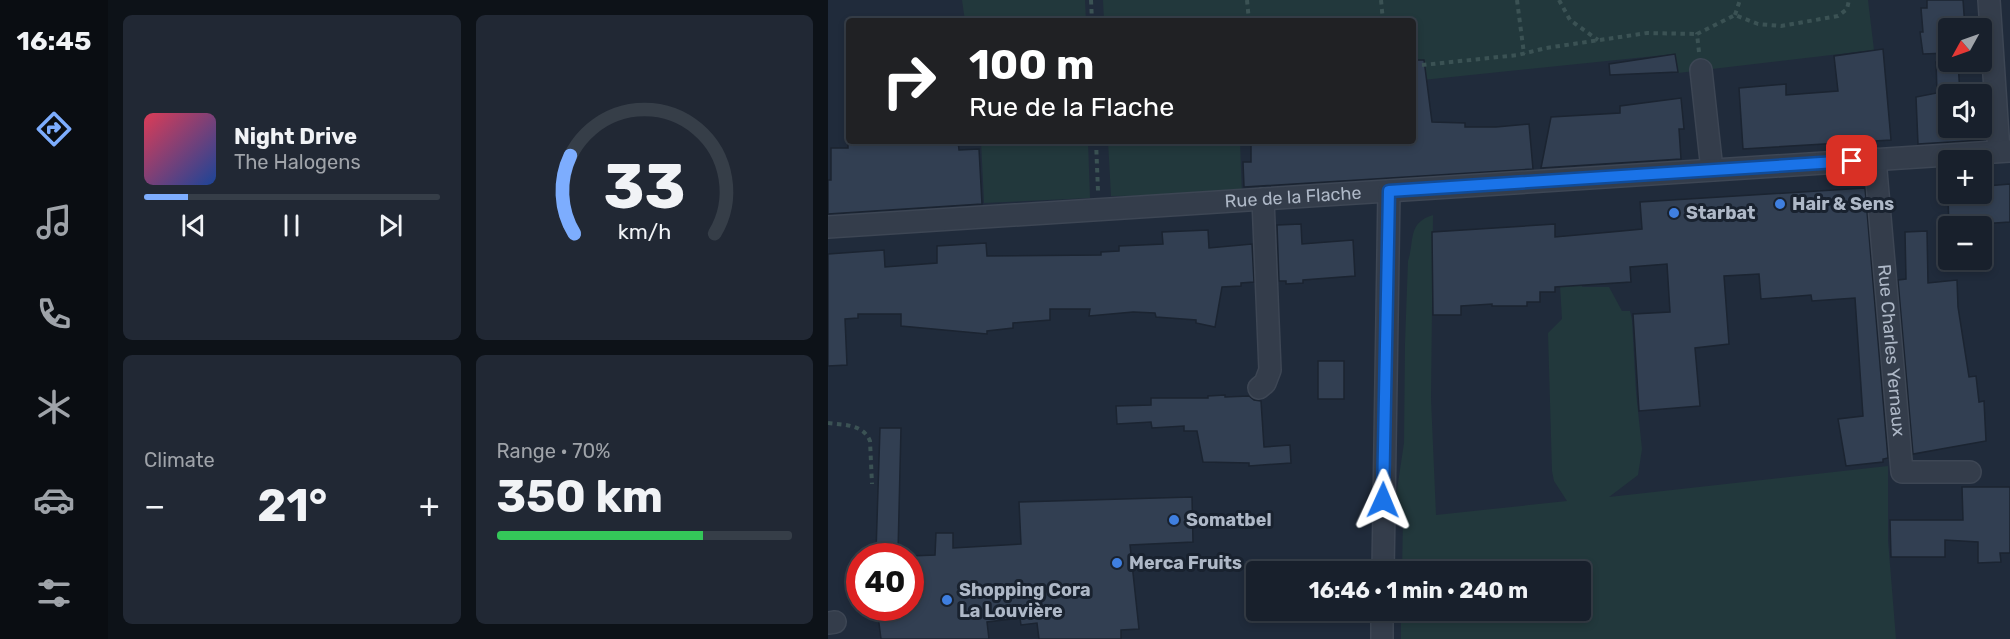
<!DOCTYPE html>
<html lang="en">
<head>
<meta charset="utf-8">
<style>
  body { margin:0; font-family:Rubik,sans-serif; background:#212834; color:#f1f3f6; height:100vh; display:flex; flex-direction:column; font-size:22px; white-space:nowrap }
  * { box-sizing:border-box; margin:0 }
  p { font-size:20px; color:#9fa3a9 }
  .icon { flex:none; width:33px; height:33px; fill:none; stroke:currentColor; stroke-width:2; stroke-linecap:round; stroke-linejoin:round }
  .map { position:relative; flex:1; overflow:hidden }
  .drawer { display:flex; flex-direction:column; gap:15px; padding:15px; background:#0d1218; width:720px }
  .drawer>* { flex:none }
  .banner { position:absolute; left:18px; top:18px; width:570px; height:126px; border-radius:6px; box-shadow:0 3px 9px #0003,0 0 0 2px #363e48; background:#202124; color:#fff; overflow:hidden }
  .needle { width:39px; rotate:230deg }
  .tools { position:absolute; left:1110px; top:18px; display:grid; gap:12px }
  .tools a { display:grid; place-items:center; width:54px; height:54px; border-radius:6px; background:#18202c; box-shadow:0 3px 9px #0003,0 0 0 2px #363e48; font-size:30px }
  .speed { position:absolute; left:18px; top:543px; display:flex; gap:12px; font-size:30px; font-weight:700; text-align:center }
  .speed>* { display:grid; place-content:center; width:78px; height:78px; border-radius:50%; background:#18202c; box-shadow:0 3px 9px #0003,0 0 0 2px #363e48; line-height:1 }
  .speed .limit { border:9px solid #d22; background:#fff; color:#111 }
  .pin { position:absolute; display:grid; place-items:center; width:51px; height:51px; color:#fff; margin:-26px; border-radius:12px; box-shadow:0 3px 9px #0006 }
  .me { position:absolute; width:66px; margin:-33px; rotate:1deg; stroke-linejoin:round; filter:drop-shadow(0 0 4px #0008) }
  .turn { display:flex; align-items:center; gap:21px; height:126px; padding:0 24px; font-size:27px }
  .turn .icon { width:78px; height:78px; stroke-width:2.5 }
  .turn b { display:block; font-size:42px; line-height:51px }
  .big { font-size:45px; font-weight:700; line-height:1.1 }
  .drawer .card { flex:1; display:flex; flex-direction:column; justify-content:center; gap:9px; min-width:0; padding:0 21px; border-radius:9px; background:#212834 }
  .drawer .dial { align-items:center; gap:0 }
  .dial svg { height:156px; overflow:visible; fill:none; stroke:#363e48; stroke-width:7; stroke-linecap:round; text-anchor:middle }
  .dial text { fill:#f1f3f6; stroke:none }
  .song { display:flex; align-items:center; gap:18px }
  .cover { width:72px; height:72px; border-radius:9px; background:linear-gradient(135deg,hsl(350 70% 55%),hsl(220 70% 35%)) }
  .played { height:6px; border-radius:3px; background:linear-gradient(90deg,#7dadfe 15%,#363e48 15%) }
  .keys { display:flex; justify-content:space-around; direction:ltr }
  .heat { display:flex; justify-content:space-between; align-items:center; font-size:33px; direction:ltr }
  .charge { height:9px; border-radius:4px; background:linear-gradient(90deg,#34c759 70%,#363e48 0) }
  .drawer .tiles { flex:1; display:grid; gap:15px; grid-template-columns:repeat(2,1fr) }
  .trip { position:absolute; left:418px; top:561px; width:345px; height:60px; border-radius:6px; background:#18202c; box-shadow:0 3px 9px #0003,0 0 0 2px #363e48; font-weight:700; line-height:60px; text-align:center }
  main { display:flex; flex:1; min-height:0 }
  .dock { display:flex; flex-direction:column; width:108px; justify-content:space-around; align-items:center; background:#0a0d12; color:#9fa3a9 }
  .dock .icon { width:42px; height:42px }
  .dock .active { color:#7dadfe }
  .dock b { font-size:27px; color:#f1f3f6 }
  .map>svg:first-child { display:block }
</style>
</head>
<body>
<main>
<nav class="dock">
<b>16:45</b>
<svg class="icon active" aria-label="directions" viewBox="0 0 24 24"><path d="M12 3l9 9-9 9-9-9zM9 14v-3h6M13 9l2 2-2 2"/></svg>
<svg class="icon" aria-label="music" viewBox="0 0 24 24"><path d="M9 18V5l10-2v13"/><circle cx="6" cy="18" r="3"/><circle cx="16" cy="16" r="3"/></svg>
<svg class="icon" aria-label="phone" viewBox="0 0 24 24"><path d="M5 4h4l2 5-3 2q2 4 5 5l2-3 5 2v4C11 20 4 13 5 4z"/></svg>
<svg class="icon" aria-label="climate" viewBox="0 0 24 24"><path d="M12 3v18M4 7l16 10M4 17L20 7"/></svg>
<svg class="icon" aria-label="car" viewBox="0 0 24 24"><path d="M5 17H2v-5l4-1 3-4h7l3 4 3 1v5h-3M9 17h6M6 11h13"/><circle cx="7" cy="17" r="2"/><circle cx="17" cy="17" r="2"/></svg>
<svg class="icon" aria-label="filters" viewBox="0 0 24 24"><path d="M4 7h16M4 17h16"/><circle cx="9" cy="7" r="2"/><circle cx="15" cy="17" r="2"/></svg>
</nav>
<section class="drawer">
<div class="tiles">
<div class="card">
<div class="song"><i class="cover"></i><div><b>Night Drive</b><p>The Halogens</p></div></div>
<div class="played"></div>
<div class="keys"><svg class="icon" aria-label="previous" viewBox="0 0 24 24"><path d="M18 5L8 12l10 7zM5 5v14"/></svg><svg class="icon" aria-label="pause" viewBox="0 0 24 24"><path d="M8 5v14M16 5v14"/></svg><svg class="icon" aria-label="next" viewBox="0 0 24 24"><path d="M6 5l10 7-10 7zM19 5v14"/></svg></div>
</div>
<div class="card dial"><svg viewBox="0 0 100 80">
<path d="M14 69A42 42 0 1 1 86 69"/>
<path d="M14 69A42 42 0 0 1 12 29" stroke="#7dadfe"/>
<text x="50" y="56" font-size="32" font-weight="700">33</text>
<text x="50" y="72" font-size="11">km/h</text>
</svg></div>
<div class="card"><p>Climate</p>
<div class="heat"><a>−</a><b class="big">21°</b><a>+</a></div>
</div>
<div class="card"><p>Range · 70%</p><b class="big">350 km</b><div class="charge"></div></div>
</div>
</section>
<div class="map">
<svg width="1182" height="639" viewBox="0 0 1182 639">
  <rect width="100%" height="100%" fill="#202b3b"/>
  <!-- green -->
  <g fill="#22383c">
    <path d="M134 0H257L258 21H137Z"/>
    <path d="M275 0H1040L1046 50 850 73 847 54 585 81V21H276Z"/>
    <path d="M153 141H260L262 198 156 203Z"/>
    <path d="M280 141H412L414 195 283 196Z"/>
    <path d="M605 215 603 399 608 515 739 501 726 481 724 471 720 333 734 319 730 252 752 278 754 287H781L794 311H802L804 320 808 392 814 449 810 475 781 497 1060 466V540L1068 639H573V611L753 610V572L574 571 575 519H567V503L576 443 577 343 580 261C587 240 579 223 605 215Z"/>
  </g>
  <!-- building -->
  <g fill="#323f52" stroke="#1b2431" stroke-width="1.5">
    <path d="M1099 0H1135L1137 28H1120V53L1095 54 1092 32H1095L1093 8H1099Z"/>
    <path d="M1055 49 1063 140 915 149 911 88 958 84V95L1010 91 1006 56Z"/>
    <path d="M847 54 850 72 782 75 781 64Z"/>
    <path d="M585 60H596L604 122 637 123V127H668L701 124 705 169 416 187 415 162H423V141H585Z"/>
    <path d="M1108 62H1130L1132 94H1120V128H1154L1155 140 1090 144 1088 97 1109 93Z"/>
    <path d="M853 98 856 129H851L853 159 713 168 723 117 792 113V106Z"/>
    <path d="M20 141H71V143L130 141 131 150 151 149 154 204 0 214V180H3V148H20Z"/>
    <path d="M1182 184V222L1121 226 1120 199 1159 196 1158 186Z"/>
    <path d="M1037 188 1060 458 1055 459V462L1018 466 1010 419 1035 416 1027 298 984 301 983 295 933 299 931 274 896 276 901 344 867 348 872 406 811 411 805 314 842 312 839 264 802 267 803 282 727 287V292H712V302H699V306H664V304L633 306V315H605L604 232 727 224V237L783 232 814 229 812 202Z"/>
    <path d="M473 224 474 244 525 240 527 276 475 280V283L458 284V281H451L449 225Z"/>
    <path d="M380 230 381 248 424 244 426 282 413 283V286L394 287 387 327 368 323V320L328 317 327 313 305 312 261 316 262 309H222V320L185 323V328L159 331V334L73 326V314H30V318L17 319 19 365 0 366V254L56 250 57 267 109 263V246L158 243 159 256 273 255V252L291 251V246L335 244 334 232Z"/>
    <path d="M1099 231 1100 283 1129 280 1130 307 1141 377 1148 376 1151 402 1156 401 1158 441 1085 454 1070 280 1078 279 1077 232Z"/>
    <rect x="490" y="361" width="26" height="38"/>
    <path d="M397 395V397L421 396 426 400 433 401 436 447 462 445 463 463 421 466V463L375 462 369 431H356V426L324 428 323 422 289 424 288 406 323 405V398H380V396Z"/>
    <path d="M52 428H73L70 552H48Z"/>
    <path d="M1134 487H1182V553H1172L1173 562 1150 563V542L1117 540V557H1063L1062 520H1135Z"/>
    <path d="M364 497 365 542 302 545 311 629 293 630V639H211L209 623 193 625 192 618 159 622 161 639H53L49 608H82V556L107 555 108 533H125V548L193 544 191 502Z"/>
  </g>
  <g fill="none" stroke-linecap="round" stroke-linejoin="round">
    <!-- minor casing -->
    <g stroke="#3d4654" stroke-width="24">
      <g id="minor">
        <path d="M1161 0 1171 151"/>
        <path d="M873 70 884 170"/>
        <path id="s1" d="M1047 159 1074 472H1142"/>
        <path id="s2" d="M0 227 1182 151"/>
        <path d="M431 388 437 383 442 370 435 199"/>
        <path d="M555 572 561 191"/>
        <path d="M0 623 7 622"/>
        <path d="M554 639V610"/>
      </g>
    </g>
    <!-- path -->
    <g stroke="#3b5254" stroke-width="4" stroke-dasharray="4.5 4.5" stroke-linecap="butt">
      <path d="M263 0 264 21"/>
      <path d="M419 0 421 21"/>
      <path d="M553 0 555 21"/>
      <path d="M689 0 696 54"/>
      <path d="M731 0 742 20 770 40"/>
      <path d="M907 15 912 0"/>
      <path d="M871 52 869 34 907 15 930 24 953 26 1010 16 1019 9 1021 0"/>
      <path d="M585 66 690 55 718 48 819 33 869 34"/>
      <path d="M268 141 270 191"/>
      <path d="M0 423C16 425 35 424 42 441L44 484"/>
    </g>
    <!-- minor -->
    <use href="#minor" stroke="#343d4b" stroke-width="21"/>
  </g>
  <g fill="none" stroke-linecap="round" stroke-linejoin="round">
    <!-- route casing -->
    <g stroke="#114b97" stroke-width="15">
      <path id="route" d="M555 500 561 191 1024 161"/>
    </g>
    <!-- route -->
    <use href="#route" stroke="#1a73e8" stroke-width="10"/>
  </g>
  <!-- markers -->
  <g fill="#3f7fe0" stroke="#19222f" stroke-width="2">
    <circle cx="952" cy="204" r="6"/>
    <circle cx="846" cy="213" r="6"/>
    <circle cx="346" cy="520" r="6"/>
    <circle cx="289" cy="563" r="6"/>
    <circle cx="119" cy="600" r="6"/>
  </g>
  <g text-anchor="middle" stroke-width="6" stroke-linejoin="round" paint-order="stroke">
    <!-- street labels -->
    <g font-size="18" fill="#aeb8c7" stroke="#19222f">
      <text dy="6" stroke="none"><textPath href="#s2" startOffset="466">Rue de la Flache</textPath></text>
      <text dy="6" stroke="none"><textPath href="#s1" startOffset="192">Rue Charles Yernaux</textPath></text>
    </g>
    <!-- poi labels -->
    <g font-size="18" font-weight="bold" fill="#aeb8c7" stroke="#19222f" text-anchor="start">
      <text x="964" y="210">Hair &amp; Sens</text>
      <text x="858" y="219">Starbat</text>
      <text x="358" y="526">Somatbel</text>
      <text x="301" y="569">Merca Fruits</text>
      <text x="131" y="596">Shopping Cora<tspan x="131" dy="21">La Louvière</tspan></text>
    </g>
  </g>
</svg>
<div class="tools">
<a><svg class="needle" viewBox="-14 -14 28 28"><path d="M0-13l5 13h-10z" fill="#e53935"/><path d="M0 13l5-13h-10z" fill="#9fa3a9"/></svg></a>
<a><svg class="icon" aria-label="sound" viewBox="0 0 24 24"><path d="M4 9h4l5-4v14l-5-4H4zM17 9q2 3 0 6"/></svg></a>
<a>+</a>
<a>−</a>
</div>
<div class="speed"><div class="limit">40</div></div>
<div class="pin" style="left:1024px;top:161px;background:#d93025"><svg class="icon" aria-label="arrive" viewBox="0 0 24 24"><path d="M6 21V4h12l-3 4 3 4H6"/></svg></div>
<svg class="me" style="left:555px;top:500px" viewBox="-20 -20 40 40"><path d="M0-17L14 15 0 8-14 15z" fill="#1a73e8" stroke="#fff" stroke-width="4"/></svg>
<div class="trip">16:46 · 1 min · 240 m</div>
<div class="banner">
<div class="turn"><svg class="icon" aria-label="right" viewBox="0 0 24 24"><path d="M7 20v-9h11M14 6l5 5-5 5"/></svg><div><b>100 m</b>Rue de la Flache</div></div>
</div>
</div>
</main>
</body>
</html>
